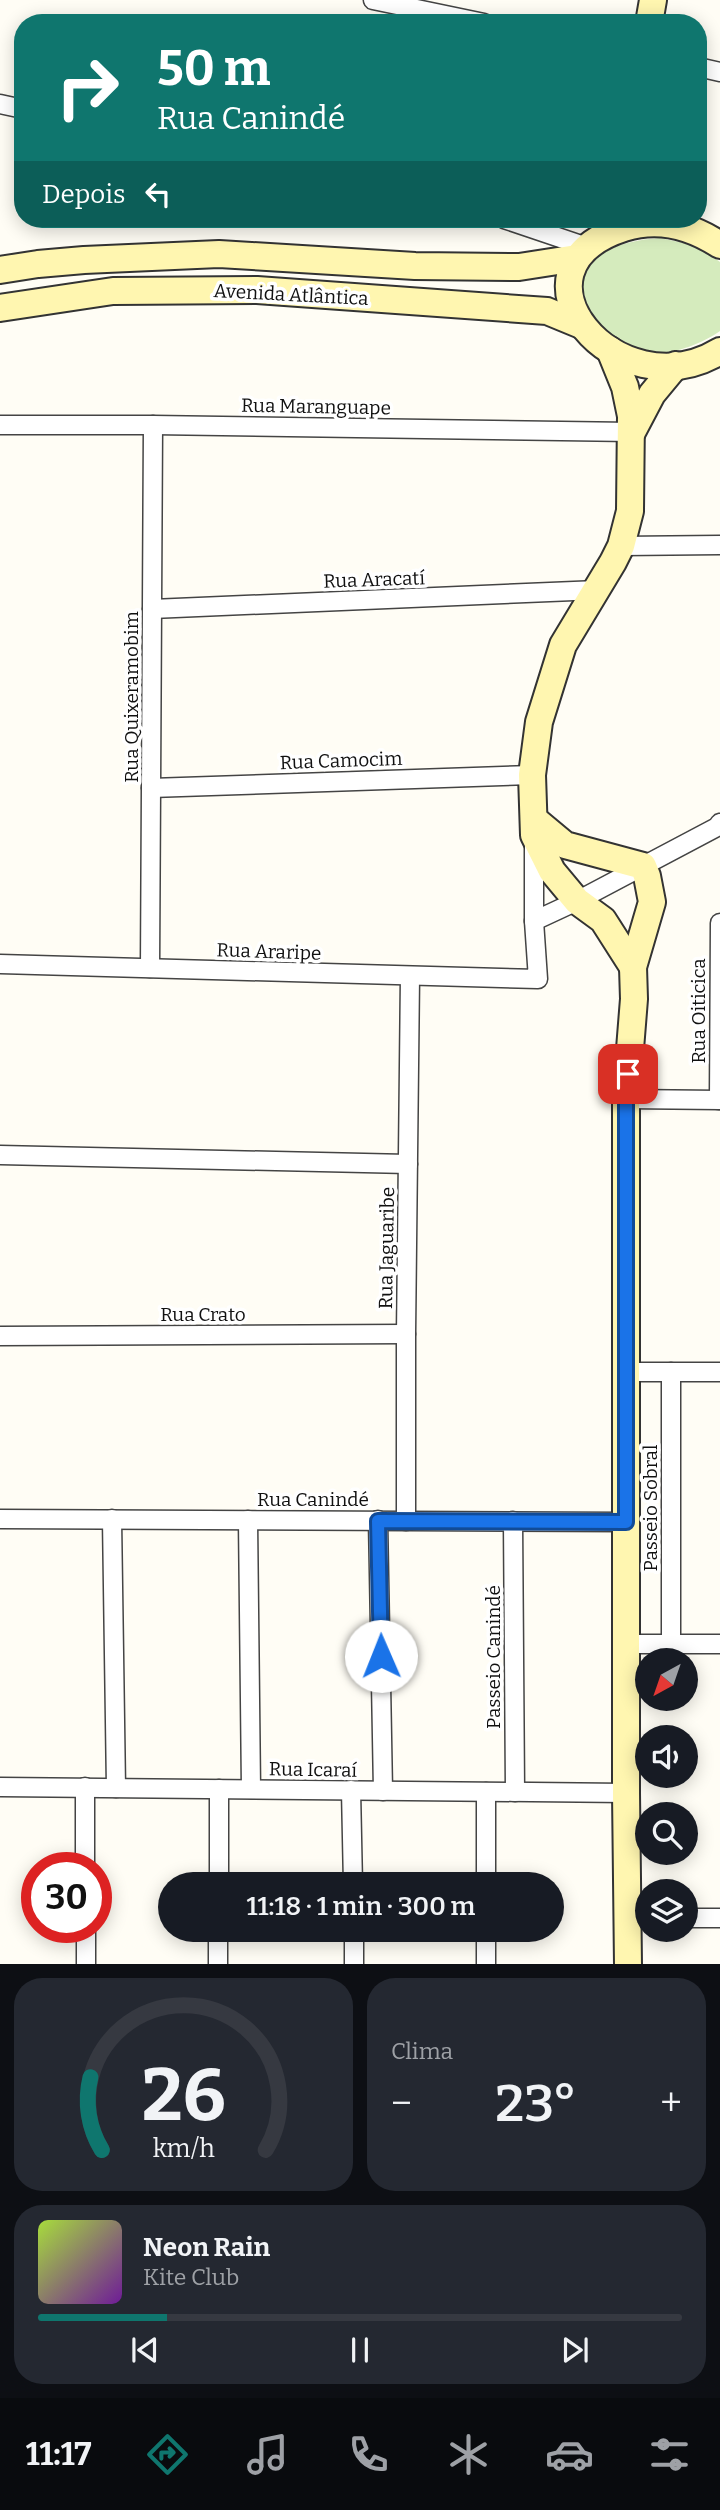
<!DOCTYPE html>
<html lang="pt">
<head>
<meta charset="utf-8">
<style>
  body { margin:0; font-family:Bitter,serif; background:#242831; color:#f1f3f6; height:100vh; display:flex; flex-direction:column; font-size:26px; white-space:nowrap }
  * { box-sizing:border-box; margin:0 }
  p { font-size:23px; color:#9ea1a6 }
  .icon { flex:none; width:38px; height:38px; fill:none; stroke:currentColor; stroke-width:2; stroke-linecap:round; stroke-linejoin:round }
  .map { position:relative; height:1964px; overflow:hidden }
  .sheet { display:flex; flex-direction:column; gap:14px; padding:14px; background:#0d0f14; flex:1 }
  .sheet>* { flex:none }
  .top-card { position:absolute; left:14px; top:14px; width:693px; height:214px; border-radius:28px; box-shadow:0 4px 18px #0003; background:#0f766e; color:#fff; overflow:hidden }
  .needle { width:46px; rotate:220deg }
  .tools { position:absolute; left:635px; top:1648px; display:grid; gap:14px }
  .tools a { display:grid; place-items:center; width:63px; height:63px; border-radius:50%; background:#171b24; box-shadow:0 4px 18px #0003; font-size:35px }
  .speed { position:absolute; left:21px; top:1852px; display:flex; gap:14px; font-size:35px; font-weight:700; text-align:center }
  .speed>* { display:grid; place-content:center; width:91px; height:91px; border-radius:50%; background:#171b24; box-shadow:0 4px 18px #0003; line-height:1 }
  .speed .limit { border:10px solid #d22; background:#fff; color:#111 }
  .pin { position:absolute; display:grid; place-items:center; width:60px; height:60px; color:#fff; margin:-30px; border-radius:14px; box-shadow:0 4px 10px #0006 }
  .me { position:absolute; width:77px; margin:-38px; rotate:359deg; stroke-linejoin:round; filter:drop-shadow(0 0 5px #0008) }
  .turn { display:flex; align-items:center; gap:24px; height:147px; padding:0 28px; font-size:32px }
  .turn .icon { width:91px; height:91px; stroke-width:2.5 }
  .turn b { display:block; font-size:49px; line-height:60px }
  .then { display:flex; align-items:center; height:66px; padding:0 28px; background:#0003; gap:14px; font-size:26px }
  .big { font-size:52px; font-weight:600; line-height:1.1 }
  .sheet .widget { flex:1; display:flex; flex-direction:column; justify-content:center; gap:10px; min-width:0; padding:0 24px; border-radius:28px; background:#242831 }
  .sheet .dial { align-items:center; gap:0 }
  .dial svg { height:182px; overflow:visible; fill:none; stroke:#363941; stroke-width:7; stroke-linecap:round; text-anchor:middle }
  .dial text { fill:#f1f3f6; stroke:none }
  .song { display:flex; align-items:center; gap:21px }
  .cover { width:84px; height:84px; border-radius:10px; background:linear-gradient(135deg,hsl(80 70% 55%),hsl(280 70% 35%)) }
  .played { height:7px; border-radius:4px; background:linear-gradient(90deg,#0f766e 20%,#363941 20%) }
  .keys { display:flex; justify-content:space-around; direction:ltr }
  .heat { display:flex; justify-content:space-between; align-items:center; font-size:38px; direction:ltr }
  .sheet .tiles { flex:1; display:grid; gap:14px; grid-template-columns:1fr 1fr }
  .widget:last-child { grid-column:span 2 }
  .trip { position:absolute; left:158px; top:1872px; width:406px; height:70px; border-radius:35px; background:#171b24; box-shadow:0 4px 18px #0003; font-weight:600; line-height:70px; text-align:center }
  .dock { display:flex; height:112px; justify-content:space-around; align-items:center; background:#090b0e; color:#9ea1a6 }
  .dock .icon { width:49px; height:49px }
  .dock .current { color:#0f766e }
  .dock b { font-size:32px; color:#f1f3f6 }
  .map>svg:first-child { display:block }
</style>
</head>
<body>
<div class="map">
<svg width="720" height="1964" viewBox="0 0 720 1964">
  <rect width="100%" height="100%" fill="#fffdf5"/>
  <!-- green -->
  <path fill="#d5ebbd" d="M660 238 698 246 720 262V331C693 350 646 364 616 342 603 333 592 318 581 306 581 298 579 286 582 279 593 247 632 240 660 238Z"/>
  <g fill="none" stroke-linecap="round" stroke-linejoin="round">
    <!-- street casing -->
    <g stroke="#444" stroke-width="21">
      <g id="street">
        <path d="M373 0 484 23"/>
        <path d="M698 67 720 72"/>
        <path d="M0 104 23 109"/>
        <path d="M504 219 587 247"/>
        <path d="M0 425H153L632 432"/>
        <path d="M621 546 720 545"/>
        <path d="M152 609 598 590"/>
        <path d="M151 788 532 775"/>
        <path d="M534 921 577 901 717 827 720 823"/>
        <path d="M0 964 538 979 534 921V842"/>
        <path d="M150 968 153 425"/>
        <path d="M626 1099 720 1100"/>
        <path d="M719 1100 720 923"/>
        <path d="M0 1155 408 1164"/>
        <path d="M0 1336 406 1334"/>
        <path d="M626 1372H720"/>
        <path d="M671 1372V1644"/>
        <path d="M0 1519 626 1522"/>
        <path d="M112 1519 116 1788"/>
        <path d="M248 1520 251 1789"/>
        <path d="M378 1520 383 1791"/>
        <path d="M406 1521V1334L410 976"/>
        <path d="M513 1521 515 1792"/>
        <path d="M626 1644H720"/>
        <path d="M0 1787 626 1793"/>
        <path d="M85 1787V1867"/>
        <path d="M351 1790 353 1885"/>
        <path d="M219 1885V1789"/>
        <path d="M486 1885V1792"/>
        <path d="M686 1918H720"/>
        <path d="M86 1927V1964"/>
        <path d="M354 1930V1964"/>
        <path d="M218 1964V1930"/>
        <path d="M486 1964V1930"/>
      </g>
    </g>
    <!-- secondary casing -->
    <g stroke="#333" stroke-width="30">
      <g id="secondary">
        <path d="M649 23 653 0"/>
        <path d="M720 245C691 226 658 217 624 228 496 269 617 414 720 351"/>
        <path d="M0 270 38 264 84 260 219 254 415 266 519 267 577 258"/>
        <path d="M0 308 113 291 257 290 547 311 581 325"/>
        <path d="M610 350 625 387 631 416 630 511 621 546 613 562 563 645 539 722 532 775 534 835 552 871 577 901 603 920 633 967"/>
        <path d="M632 432 652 394 676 365"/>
        <path d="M535 820 565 845 643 866 647 876 652 902 633 967 634 999 626 1099V1793L628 1964"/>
      </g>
    </g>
    <!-- street -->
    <use href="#street" stroke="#fff" stroke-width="18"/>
    <!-- secondary -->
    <use href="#secondary" stroke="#fff6b0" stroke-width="26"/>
  </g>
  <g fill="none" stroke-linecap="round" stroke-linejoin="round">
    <!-- route casing -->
    <g stroke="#114b97" stroke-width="18">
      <path id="route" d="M381 1656 378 1521 626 1522V1100L628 1074"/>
    </g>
    <!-- route -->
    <use href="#route" stroke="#1a73e8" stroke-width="12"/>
  </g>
  <g text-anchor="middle" stroke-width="7" stroke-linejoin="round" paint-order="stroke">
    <!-- street labels -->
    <g font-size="19" fill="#111" stroke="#fff">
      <text transform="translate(291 294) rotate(3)" y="7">Avenida Atlântica</text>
      <text transform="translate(316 406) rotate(1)" y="7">Rua Maranguape</text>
      <text transform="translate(374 579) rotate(-2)" y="7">Rua Aracatí</text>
      <text transform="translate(131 697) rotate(-90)" y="7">Rua Quixeramobim</text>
      <text transform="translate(341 760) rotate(-2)" y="7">Rua Camocim</text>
      <text transform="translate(269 951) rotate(2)" y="7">Rua Araripe</text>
      <text transform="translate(698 1011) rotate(-90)" y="7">Rua Oiticica</text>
      <text transform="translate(386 1248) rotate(-89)" y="7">Rua Jaguaribe</text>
      <text x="203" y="1321">Rua Crato</text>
      <text x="313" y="1506">Rua Canindé</text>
      <text transform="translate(650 1508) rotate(-90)" y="7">Passeio Sobral</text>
      <text transform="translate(493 1657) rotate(-90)" y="7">Passeio Canindé</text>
      <text transform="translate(313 1769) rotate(1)" y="7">Rua Icaraí</text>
    </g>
  </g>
</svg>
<div class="tools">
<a><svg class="needle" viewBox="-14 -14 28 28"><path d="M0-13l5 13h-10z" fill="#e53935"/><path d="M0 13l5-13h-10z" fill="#9ea1a6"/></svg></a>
<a><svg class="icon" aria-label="sound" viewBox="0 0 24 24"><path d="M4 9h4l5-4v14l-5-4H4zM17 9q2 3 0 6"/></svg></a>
<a><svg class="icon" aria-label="search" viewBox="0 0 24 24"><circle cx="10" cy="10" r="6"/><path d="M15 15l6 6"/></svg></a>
<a><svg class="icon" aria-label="layers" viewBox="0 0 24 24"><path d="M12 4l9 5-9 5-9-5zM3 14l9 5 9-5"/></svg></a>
</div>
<div class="speed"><div class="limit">30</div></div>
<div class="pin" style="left:628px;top:1074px;background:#d93025"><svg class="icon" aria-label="arrive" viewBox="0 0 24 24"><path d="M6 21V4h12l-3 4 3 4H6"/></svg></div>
<svg class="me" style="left:381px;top:1656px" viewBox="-20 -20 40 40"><circle r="19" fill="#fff"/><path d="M0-13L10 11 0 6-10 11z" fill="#1a73e8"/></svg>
<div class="trip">11:18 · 1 min · 300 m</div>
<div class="top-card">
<div class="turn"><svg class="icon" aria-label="right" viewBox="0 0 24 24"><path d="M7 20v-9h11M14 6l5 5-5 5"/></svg><div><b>50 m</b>Rua Canindé</div></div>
<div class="then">Depois<svg class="icon" aria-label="left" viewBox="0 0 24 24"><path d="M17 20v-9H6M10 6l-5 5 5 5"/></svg></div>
</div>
</div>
<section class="sheet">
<div class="tiles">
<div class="widget dial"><svg viewBox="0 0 100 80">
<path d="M14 69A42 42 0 1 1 86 69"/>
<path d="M14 69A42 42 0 0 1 9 37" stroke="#0f766e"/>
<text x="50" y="56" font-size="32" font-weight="700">26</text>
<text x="50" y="72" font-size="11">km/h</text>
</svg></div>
<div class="widget"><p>Clima</p>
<div class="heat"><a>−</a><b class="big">23°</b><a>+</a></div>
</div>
<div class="widget">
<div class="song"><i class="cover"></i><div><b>Neon Rain</b><p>Kite Club</p></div></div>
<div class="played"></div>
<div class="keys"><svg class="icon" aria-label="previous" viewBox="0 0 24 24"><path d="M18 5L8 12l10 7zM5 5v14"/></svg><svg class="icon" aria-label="pause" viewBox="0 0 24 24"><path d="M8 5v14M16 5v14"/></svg><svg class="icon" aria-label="next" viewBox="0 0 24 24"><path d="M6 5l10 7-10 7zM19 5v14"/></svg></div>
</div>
</div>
</section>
<nav class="dock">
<b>11:17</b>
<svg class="icon current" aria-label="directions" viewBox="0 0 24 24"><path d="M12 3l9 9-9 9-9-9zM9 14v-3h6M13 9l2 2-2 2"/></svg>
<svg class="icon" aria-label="music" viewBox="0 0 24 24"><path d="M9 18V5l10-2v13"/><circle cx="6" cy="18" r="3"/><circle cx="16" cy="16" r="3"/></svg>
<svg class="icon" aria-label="phone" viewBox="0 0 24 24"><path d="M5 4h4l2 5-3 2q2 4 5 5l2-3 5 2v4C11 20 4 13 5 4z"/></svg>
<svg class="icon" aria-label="climate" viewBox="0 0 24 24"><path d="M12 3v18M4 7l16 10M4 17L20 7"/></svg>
<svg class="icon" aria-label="car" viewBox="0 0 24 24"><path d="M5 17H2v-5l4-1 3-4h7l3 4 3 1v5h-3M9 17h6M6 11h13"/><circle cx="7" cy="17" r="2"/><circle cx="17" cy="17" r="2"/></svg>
<svg class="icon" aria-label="filters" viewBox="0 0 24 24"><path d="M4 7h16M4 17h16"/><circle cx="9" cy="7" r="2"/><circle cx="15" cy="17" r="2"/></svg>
</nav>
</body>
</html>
